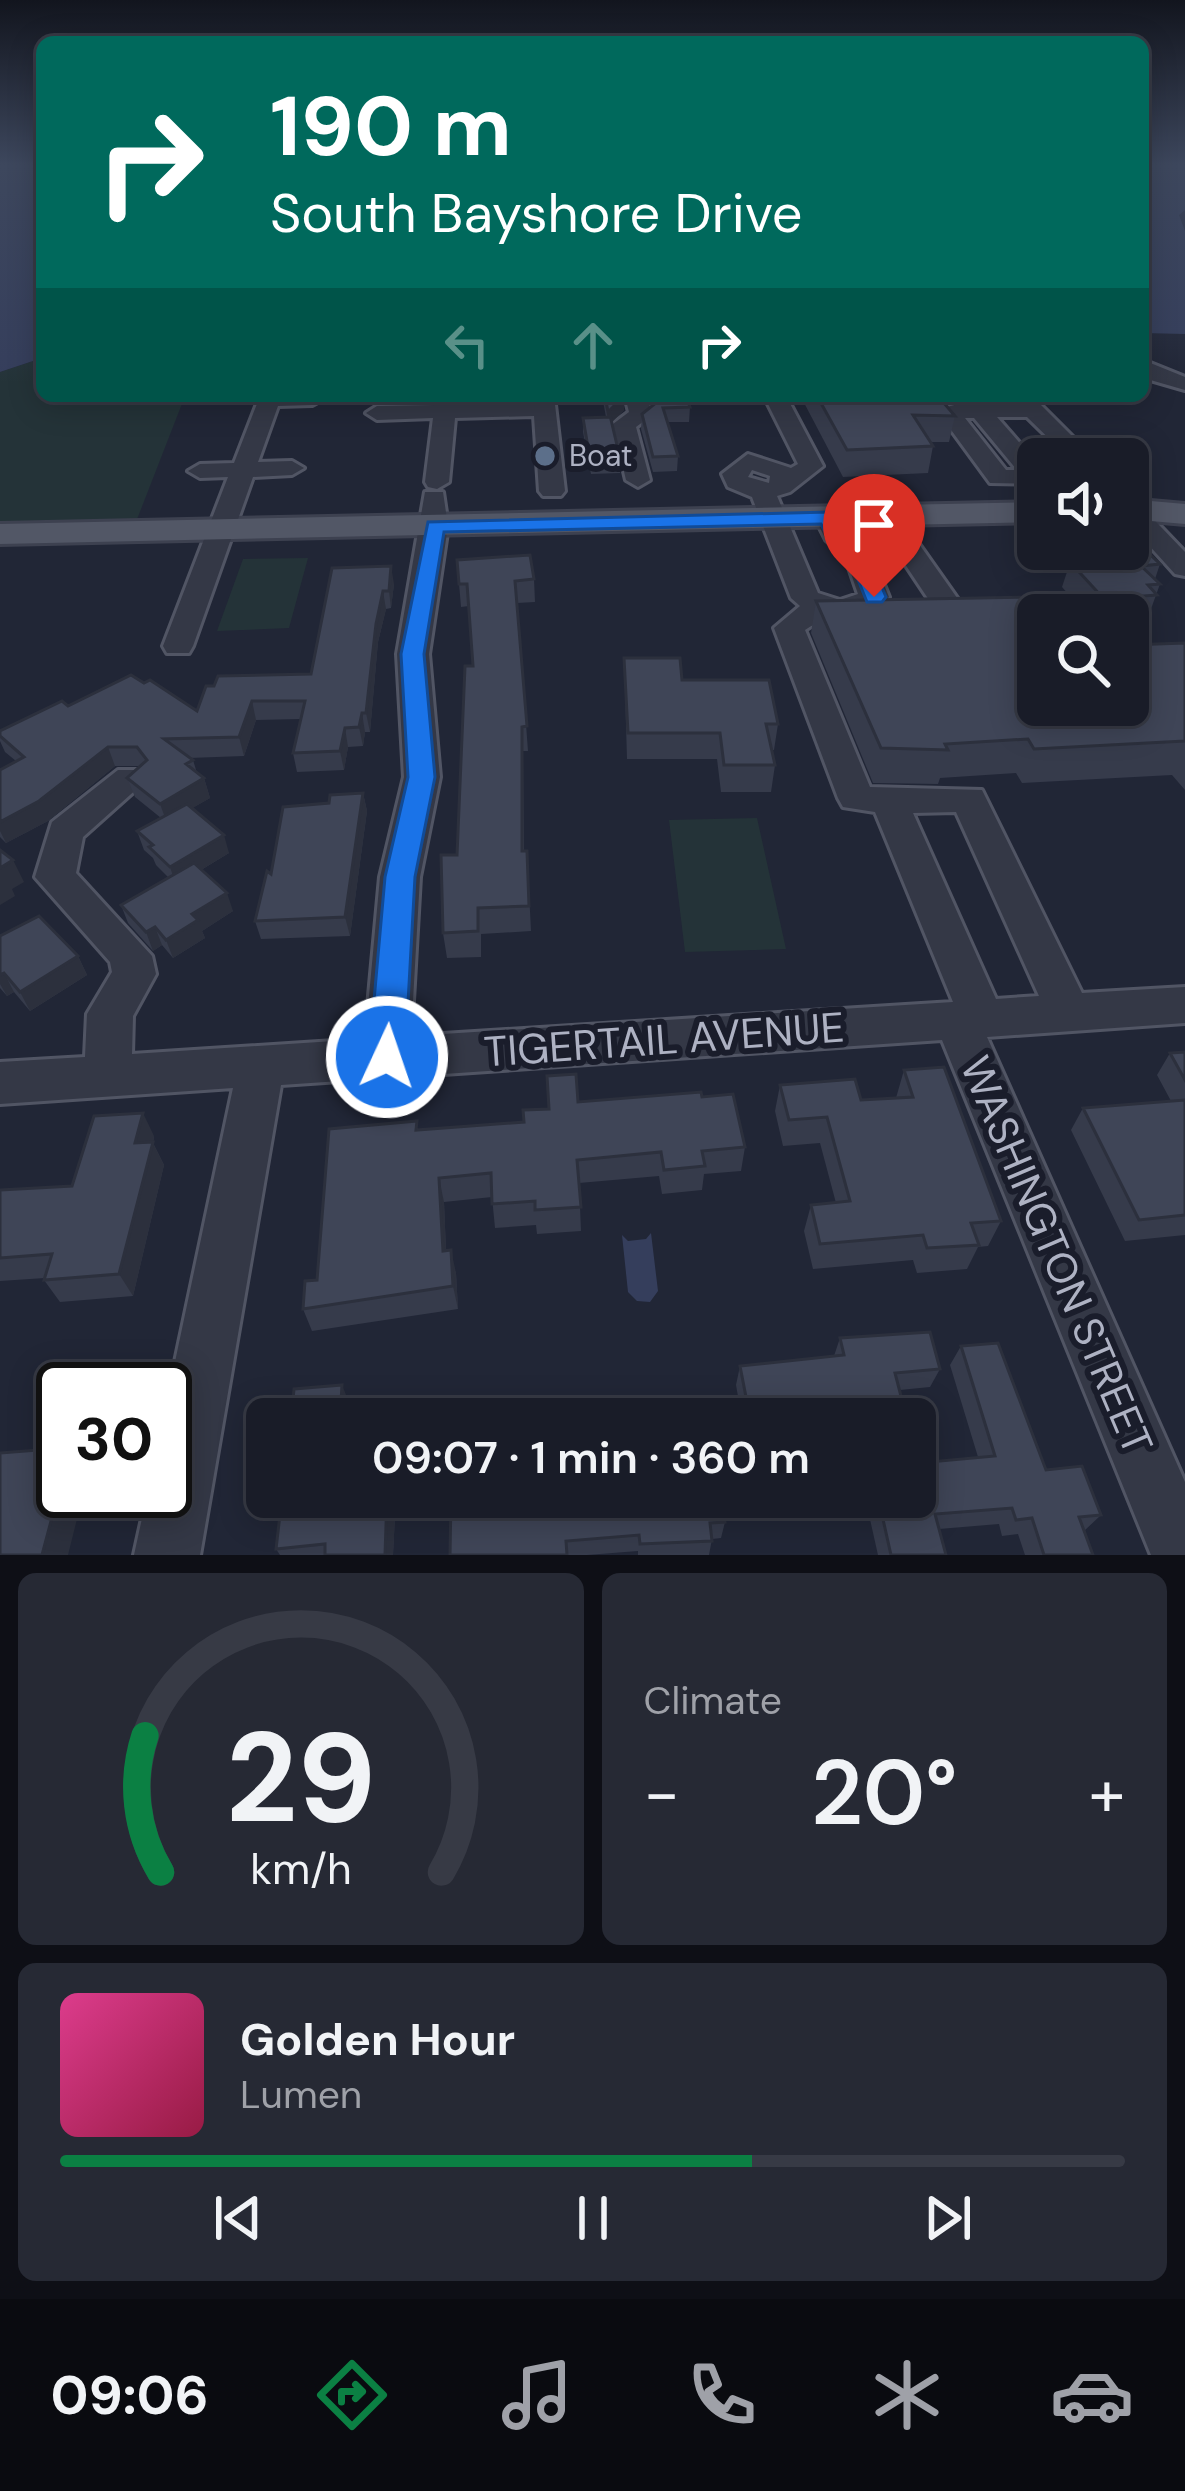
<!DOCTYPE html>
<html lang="en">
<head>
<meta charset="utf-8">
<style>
  body { margin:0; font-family:"DM Sans",sans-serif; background:#262934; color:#f1f3f6; height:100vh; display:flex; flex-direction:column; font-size:45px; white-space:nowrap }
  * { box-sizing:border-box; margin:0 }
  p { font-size:39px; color:#9fa1a8 }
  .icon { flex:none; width:66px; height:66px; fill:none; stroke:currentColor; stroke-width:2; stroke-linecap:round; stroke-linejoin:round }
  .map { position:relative; height:1555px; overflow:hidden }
  .sheet { display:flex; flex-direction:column; gap:18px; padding:18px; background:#0e0f16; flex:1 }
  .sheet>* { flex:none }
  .guide { position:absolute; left:36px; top:36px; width:1113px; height:366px; border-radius:18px; box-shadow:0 6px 30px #0003,0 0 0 3px #373a45; background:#00695c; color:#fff; overflow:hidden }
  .tools { position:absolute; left:1017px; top:438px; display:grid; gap:24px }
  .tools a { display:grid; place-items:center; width:132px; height:132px; border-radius:18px; background:#191c28; box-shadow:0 6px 30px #0003,0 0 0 3px #373a45; font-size:60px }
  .speed { position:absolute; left:36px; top:1362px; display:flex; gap:24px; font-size:60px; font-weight:700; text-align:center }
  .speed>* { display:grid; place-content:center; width:156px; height:156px; border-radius:50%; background:#191c28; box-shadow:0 6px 30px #0003,0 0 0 3px #373a45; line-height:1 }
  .speed .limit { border:6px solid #111; border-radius:18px; background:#fff; color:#111 }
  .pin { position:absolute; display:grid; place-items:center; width:102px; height:102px; color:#fff; margin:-123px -51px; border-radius:50% 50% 50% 0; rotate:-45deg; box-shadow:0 0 12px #0007 }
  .pin .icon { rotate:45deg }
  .me { position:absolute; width:132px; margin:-66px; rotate:3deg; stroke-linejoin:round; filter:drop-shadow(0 0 9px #0008) }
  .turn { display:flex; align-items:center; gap:42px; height:252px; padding:0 36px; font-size:54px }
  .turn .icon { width:156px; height:156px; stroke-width:2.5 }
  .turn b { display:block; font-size:84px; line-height:102px }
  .lanes { display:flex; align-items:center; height:114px; padding:0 36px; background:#0003; justify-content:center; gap:60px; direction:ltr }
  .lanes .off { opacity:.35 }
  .big { font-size:90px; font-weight:600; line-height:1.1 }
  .sheet .tile { flex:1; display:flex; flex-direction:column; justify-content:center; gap:18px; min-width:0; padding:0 42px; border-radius:18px; background:#262934 }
  .sheet .dial { align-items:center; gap:0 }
  .dial svg { height:312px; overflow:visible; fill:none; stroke:#373a45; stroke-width:7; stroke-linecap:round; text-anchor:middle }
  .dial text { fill:#f1f3f6; stroke:none }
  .song { display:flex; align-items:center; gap:36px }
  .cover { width:144px; height:144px; border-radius:18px; background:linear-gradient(135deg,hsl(330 70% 55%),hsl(340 70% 35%)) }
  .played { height:12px; border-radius:6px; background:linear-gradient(90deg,#0b8043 65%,#373a45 65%) }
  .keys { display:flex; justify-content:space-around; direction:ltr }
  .heat { display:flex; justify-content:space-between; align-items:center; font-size:66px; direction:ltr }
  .sheet .tiles { flex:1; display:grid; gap:18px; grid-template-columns:1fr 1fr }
  .tile:last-child { grid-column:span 2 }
  .trip { position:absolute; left:246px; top:1398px; width:690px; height:120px; border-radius:18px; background:#191c28; box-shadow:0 6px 30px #0003,0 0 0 3px #373a45; font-weight:600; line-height:120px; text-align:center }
  .tabs { display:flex; height:192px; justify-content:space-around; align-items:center; background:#0a0b10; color:#9fa1a8 }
  .tabs .icon { width:84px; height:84px }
  .tabs .on { color:#0b8043 }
  .tabs b { font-size:54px; color:#f1f3f6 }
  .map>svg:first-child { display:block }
</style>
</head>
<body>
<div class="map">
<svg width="1185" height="1555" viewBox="0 0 1185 1555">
  <rect width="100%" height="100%" fill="#212636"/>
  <!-- green -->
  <g fill="#243338">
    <path d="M42 358V396H185L136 522 0 526V372Z"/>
    <path d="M308 558 289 628 217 631 243 559Z"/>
    <path d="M757 818 786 949 685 952 669 820Z"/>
  </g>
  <!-- water -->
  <g fill="#353e5c">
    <path d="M0 165H42V358L0 372Z"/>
    <path d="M1143 165H1185V210L1179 215 1185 231V334L1143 333Z"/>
    <path d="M651 1233 658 1291 650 1302 637 1301 628 1292 622 1235 628 1241 646 1239Z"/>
  </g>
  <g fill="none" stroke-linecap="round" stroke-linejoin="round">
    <!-- minor casing -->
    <g stroke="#515564" stroke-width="6">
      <g id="minor">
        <path d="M1143 360 1185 377V390L1147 379Z"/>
        <path d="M260 396 323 399 312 405 278 406 258 462 292 461 304 468 292 475 253 477 193 646 189 653H167L163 646 228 477 200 478 188 471 200 464 234 463Z"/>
        <path d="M435 396H457L456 405 533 403 532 396H554L565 491 561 496H543L539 491 534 416 455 418 449 482 437 489 428 487 425 482 433 418 377 420 366 413 377 406 434 405Z"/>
        <path d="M625 396H647L652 415 636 427 650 480 638 487 626 480 613 424 629 412Z"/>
        <path d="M764 396H786L823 466 790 492 777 496 818 593 840 600 858 594 845 556 826 540 815 518 828 510 837 512 847 530 871 552 889 597C864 625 834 609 805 630L870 787 982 790 1082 993 1185 987V1023L987 1037 1185 1482V1555H1151L942 1040 281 1085 200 1555H134L148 1491H165V1409L233 1088 0 1104V1062L85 1057 87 1014 112 972 110 962 35 877 52 822 118 770H144L149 778 83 837 76 873 152 956 156 974 133 1016 132 1054 365 1039 380 877 404 777 397 654 425 492H443L448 526 429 654 440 777 420 877 411 1036 953 1002 875 812 843 807 838 798 774 628 800 606 791 598 752 497 728 487 722 474 748 454 791 468 798 464ZM752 470 770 476 769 483 748 477ZM956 812 1039 996 996 999 913 813Z"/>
        <path d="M1026 396 1034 398 1095 459H1070L1027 417H997L1038 464V484L990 483 938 412C960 396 1002 407 1026 396ZM965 418H974L1017 470H1006Z"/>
        <path d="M1128 499 1137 502 1185 552V576L1175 574 1128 522Z"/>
        <path d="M886 508 895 510 967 612 971 618 967 624H945L873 516Z"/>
      </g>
    </g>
    <!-- major casing -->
    <g stroke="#3d4150" stroke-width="6">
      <g id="major">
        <path d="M1128 499 1185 504V524L1128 519Z"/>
        <path d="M1038 502V522L0 544V524Z"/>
      </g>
    </g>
    <!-- minor -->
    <use href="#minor" fill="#343846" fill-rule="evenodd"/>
    <!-- major -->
    <use href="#major" fill="#525766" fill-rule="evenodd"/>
  </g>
  <!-- wall -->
  <g fill="#363b4b">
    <path d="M498 396H525V399H499Z"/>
    <path d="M602 396H624V410L612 422 620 458V473L591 474 583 432V418L606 417Z"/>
    <path d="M652 396H686L690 407 689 422H668L678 456 677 471 653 472 641 429 642 414 654 405Z"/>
    <path d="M795 396H938L955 416 949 442H931L933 446 928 473 843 477 801 397Z"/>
    <path d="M1053 549H1128L1160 564 1155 579 1160 584 1147 620 1128 621V615H1087L1062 587 1069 566Z"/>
    <path d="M457 560 534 579 535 602 517 603 528 751H523L524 851H527L531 931 481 934V957L447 958 443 933 457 855 473 666 469 606 461 607Z"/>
    <path d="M332 568 394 584 391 608 386 609 378 642 370 732H365L363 746 348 747 344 770 297 772 293 753 300 719 256 720 244 756 189 758 193 760 197 773 204 778 210 798 192 808 229 853 201 870 233 911 202 931 205 938 173 958 162 945 153 951 128 923 121 905 168 877 156 865 153 858 144 850 137 831 161 818 135 797 127 778 140 766H115L48 821 6 843 0 837V770L16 761 5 752 0 741V731L68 706 144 683 197 711 311 674Z"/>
    <path d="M816 601 1038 705 1185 643V790L1172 775 1022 783 1016 773 940 778 938 784 873 783 811 633Z"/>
    <path d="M624 658 682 680 778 724 774 750H772L775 765 771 792H721L717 759H627Z"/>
    <path d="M363 793 367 811 350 936 261 939 255 921 271 874 329 803Z"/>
    <path d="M0 936 78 956 87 975 30 1011 14 992 7 996 0 988Z"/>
    <path d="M1185 1052V1235L1125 1241 1071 1130 1083 1108 1171 1101 1157 1075 1170 1053Z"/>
    <path d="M904 1070 1001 1221 988 1246 978 1247 967 1269 917 1273 913 1260 813 1269 804 1231 811 1205 836 1203 820 1143 783 1146 775 1111 780 1085 861 1100 896 1098Z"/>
    <path d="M702 1097 745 1147 741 1171 704 1174 702 1190 662 1194 659 1176 579 1183 581 1231 537 1234 536 1225 495 1228 492 1197 444 1202 446 1251 456 1273 458 1309 312 1331 303 1309 317 1280 418 1130 524 1122 548 1109 578 1102Z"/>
    <path d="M154 1136 153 1143 164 1165 133 1296 60 1302 44 1280 45 1278 0 1281V1190L72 1186Z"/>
    <path d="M840 1338 940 1369 930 1387 900 1390 907 1419H631V1407L739 1402 736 1385 740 1366 834 1356Z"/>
    <path d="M961 1346 1046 1470 1101 1515 1084 1531 1093 1555H1025L1018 1534 1002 1536 999 1524 939 1529 946 1555H878L865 1497H915L919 1463 978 1457 950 1365Z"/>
    <path d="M282 1497H396L393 1555H280L276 1549Z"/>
    <path d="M451 1497H808L723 1506 725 1522 721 1538 712 1539 709 1555H638V1551L587 1555H450Z"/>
  </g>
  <!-- shaded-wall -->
  <g fill="#2c303d">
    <path d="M624 396V410L609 425V411Z"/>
    <path d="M391 566 394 584 391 608 389 591Z"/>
    <path d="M383 591 386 609 378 642 370 732 366 713 376 624Z"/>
    <path d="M252 701 256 720 244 756 239 737Z"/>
    <path d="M362 713 365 732 363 746 359 727Z"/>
    <path d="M345 728 348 747 344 770 340 751Z"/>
    <path d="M108 747 115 766 48 821 6 843 0 831V822Z"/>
    <path d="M204 778 210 798 167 823 160 804Z"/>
    <path d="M363 793 367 811 350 936 345 917Z"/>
    <path d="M224 835 229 853 176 885 170 867Z"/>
    <path d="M13 860 24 882 12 889 15 896 0 905V868Z"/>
    <path d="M227 893 233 911 202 931 205 938 173 958 166 940 192 914Z"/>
    <path d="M155 927 162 945 153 951 146 932Z"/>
    <path d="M78 956 87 975 30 1011 20 992Z"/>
    <path d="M4 973 14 992 7 996 0 984V975Z"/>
    <path d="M143 1113 154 1136 153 1143 164 1165 133 1296 119 1274 135 1143Z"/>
    <path d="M439 1178 444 1202 447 1274 443 1251Z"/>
    <path d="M451 1250 456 1273 458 1309 453 1286Z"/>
    <path d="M342 1385 351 1407 350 1419H340Z"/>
    <path d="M63 1476V1491H84L68 1555H42Z"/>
    <path d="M387 1497H396L393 1555H385Z"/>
  </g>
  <!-- building -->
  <g fill="#3f4557" stroke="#2c303d" stroke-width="3">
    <path d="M605 396H624L609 411 620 458 590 459 583 418 609 417Z"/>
    <path d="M655 396H686L690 407 663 408 678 456 653 457 642 414 657 402Z"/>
    <path d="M817 396H938L955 416 913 415 933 446 847 450Z"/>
    <path d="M1128 541H1136L1160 564 1141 566 1160 584 1148 585 1157 595 1104 599 1070 562 1094 561 1083 549H1128Z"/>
    <path d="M530 555 534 579 515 581 527 726 522 727V851H527L529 906 478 908V931L443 933 441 855H457L465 666H473L467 584H459L457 560Z"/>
    <path d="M391 566 389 591H383L376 624 366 713H362L359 727 345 728 340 751 293 753 305 701H252L239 737 164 739 193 760 186 764 204 778 160 804 127 778 147 760 137 747H108L39 801 0 822V770L24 757 0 736V731L62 701 68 706 131 675 144 683 150 680 197 711 206 686H214L218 676 311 674 332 568Z"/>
    <path d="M1033 597 1046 615H1038V705H1128V645L1185 643V741L1034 749 1028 739 945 744 948 750 881 748 816 601Z"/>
    <path d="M624 658H680L682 680H769L778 724H766L775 765H724L720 733H628Z"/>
    <path d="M363 793 345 917 255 921 267 871 271 874 283 807 329 803 330 795Z"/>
    <path d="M187 804 224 835 170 867 149 847 153 845 137 831Z"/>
    <path d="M0 850 13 860 0 868Z"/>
    <path d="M194 863 227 893 192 914 198 920 166 940 155 927 146 932 121 905Z"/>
    <path d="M39 916 78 956 20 992 4 973 0 975V936Z"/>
    <path d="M1185 1052V1080L1170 1053Z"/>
    <path d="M944 1067 1001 1221 971 1223 979 1245 927 1248 923 1235 820 1244 811 1205 850 1201 827 1117 789 1120 780 1085 855 1079 861 1100 913 1097 904 1070Z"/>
    <path d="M576 1074 578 1102 701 1092 702 1097 733 1094 745 1147 702 1151 705 1166 664 1170 661 1152 577 1160 581 1207 535 1210V1201L492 1204 491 1173 439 1178 443 1251 451 1250 453 1286 303 1309 305 1281 317 1280 329 1129 417 1121 416 1130 524 1122 523 1110 549 1109 547 1076Z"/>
    <path d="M1185 1100V1215L1139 1220 1083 1108Z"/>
    <path d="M143 1113 135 1143 153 1142 119 1274 44 1280 52 1254 0 1258V1190L72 1186 94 1116Z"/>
    <path d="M930 1332 940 1369 895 1373 907 1419H632L631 1407 747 1402 740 1366 844 1355 840 1338Z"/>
    <path d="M998 1343 1046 1470 1082 1466 1101 1515 1079 1517 1093 1555H1044L1032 1518 1016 1520 1012 1508 935 1514 946 1555H891L878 1497H915V1448L919 1463 995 1456 961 1346Z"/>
    <path d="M342 1385 340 1419H291L294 1389Z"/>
    <path d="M63 1448V1476L42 1555H0V1453Z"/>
    <path d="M282 1497H387L385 1555H325V1544L276 1549Z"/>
    <path d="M451 1497H722L725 1522 710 1523 712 1541 640 1544 639 1535 566 1541 567 1555H450Z"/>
  </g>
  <!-- sky -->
  <linearGradient id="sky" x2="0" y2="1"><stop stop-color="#12151e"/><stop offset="0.43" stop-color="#3d475d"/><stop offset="1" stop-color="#3d475d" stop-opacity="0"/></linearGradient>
  <rect width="1185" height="383" fill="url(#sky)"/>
  <!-- route -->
  <path fill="#1a73e8" stroke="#114b97" stroke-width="3" d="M829 512 836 514 844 531 867 552 886 597 882 602H867L848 555 828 538 821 524 444 532 424 654 435 777 415 877 405 1057 400 1067 387 1072 374 1067 369 1057 385 877 408 777 401 654 428 522Z"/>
  <!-- markers -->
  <circle fill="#5c6f8a" stroke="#1a1d2b" stroke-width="4.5" cx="545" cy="456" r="12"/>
  <g text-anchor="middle" stroke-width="12" stroke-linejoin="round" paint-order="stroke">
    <!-- far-poi labels -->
    <g font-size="30" fill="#aeb2c3" stroke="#1a1d2b" text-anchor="start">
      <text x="569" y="466">Boat</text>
    </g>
    <!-- near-street labels -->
    <g font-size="42" fill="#aeb2c3" stroke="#1a1d2b">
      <text transform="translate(664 1039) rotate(-4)" y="15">TIGERTAIL AVENUE</text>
      <text transform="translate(1057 1255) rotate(67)" y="15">WASHINGTON STREET</text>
    </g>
  </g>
</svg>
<div class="tools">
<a><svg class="icon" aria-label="sound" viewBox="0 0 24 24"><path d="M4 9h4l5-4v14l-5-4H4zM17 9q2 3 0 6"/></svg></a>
<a><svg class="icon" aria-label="search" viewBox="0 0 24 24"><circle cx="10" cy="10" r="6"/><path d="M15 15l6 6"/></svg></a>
</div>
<div class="speed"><div class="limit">30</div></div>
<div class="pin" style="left:874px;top:597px;background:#d93025"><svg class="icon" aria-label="arrive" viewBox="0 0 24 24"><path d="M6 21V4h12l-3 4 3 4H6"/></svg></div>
<svg class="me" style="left:387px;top:1057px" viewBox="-20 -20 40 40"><circle r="17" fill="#1a73e8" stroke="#fff" stroke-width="3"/><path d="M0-11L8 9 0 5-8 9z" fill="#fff"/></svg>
<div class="trip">09:07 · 1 min · 360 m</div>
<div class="guide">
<div class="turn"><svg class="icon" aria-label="right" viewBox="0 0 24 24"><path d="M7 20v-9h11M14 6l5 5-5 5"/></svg><div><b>190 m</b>South Bayshore Drive</div></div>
<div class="lanes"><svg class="icon off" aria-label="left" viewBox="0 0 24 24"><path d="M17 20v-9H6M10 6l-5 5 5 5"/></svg><svg class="icon off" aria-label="ahead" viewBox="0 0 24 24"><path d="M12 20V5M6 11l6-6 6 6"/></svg><svg class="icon" aria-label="right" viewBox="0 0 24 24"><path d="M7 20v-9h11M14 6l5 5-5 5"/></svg></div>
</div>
</div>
<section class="sheet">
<div class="tiles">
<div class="tile dial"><svg viewBox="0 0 100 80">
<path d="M14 69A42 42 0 1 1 86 69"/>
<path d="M14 69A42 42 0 0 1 10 34" stroke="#0b8043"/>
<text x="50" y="56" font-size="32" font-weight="700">29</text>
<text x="50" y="72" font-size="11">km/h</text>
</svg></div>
<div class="tile"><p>Climate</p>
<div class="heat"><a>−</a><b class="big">20°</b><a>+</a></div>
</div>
<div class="tile">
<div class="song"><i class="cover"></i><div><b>Golden Hour</b><p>Lumen</p></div></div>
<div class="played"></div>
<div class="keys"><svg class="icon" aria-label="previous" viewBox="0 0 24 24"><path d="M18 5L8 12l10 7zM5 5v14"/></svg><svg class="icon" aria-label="pause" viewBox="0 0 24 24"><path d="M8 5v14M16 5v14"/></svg><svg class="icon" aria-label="next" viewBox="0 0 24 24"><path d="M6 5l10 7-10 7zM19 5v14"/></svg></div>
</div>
</div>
</section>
<nav class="tabs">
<b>09:06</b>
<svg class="icon on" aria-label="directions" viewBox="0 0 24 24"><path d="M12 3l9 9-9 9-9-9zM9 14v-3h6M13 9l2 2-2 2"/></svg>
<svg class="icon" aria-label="music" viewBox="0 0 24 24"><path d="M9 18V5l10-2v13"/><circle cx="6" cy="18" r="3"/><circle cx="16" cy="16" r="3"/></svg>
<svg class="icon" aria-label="phone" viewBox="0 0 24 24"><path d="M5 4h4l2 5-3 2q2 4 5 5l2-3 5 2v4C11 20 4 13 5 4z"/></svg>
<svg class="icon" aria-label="climate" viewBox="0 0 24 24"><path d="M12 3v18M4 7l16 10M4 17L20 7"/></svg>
<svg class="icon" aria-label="car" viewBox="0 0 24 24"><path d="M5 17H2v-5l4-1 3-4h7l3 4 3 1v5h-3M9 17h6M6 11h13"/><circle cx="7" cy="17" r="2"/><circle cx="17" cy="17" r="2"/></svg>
</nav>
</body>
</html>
